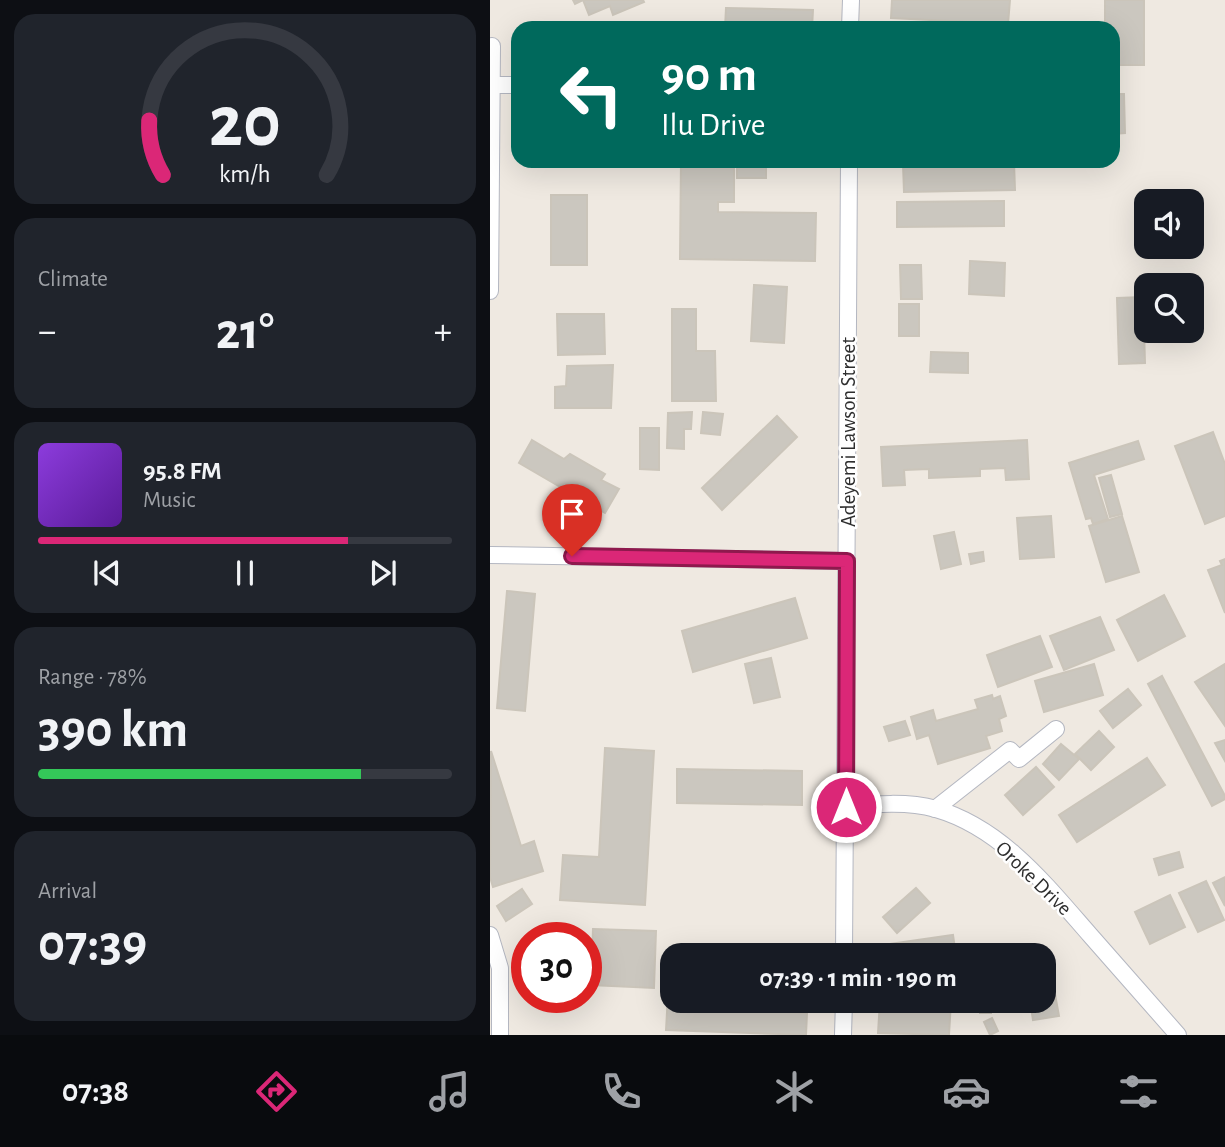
<!DOCTYPE html>
<html lang="en">
<head>
<meta charset="utf-8">
<style>
  body { margin:0; font-family:"Alegreya Sans",sans-serif; background:#20242c; color:#f1f3f6; height:100vh; display:flex; flex-direction:column; font-size:26px; white-space:nowrap }
  * { box-sizing:border-box; margin:0 }
  p { font-size:23px; color:#9ea1a6 }
  .icon { flex:none; width:38px; height:38px; fill:none; stroke:currentColor; stroke-width:2; stroke-linecap:round; stroke-linejoin:round }
  .map { position:relative; flex:1; overflow:hidden }
  .panel { display:flex; flex-direction:column; gap:14px; padding:14px; background:#0d0f14; width:490px }
  .panel>* { flex:none }
  .banner { position:absolute; left:21px; top:21px; width:609px; height:147px; border-radius:21px; box-shadow:0 7px 28px #0002; background:#00695c; color:#fff; overflow:hidden }
  .tools { position:absolute; left:644px; top:189px; display:grid; gap:14px }
  .tools a { display:grid; place-items:center; width:70px; height:70px; border-radius:14px; background:#171b24; box-shadow:0 7px 28px #0002; font-size:35px }
  .speed { position:absolute; left:21px; top:922px; display:flex; gap:14px; font-size:35px; font-weight:700; text-align:center }
  .speed>* { display:grid; place-content:center; width:91px; height:91px; border-radius:50%; background:#171b24; box-shadow:0 7px 28px #0002; line-height:1 }
  .speed .limit { border:10px solid #d22; background:#fff; color:#111 }
  .pin { position:absolute; display:grid; place-items:center; width:60px; height:60px; color:#fff; margin:-72px -30px; border-radius:50% 50% 50% 0; rotate:-45deg; box-shadow:0 0 7px #0007 }
  .pin .icon { rotate:45deg }
  .me { position:absolute; width:77px; margin:-38px; rotate:0deg; stroke-linejoin:round; filter:drop-shadow(0 0 5px #0008) }
  .turn { display:flex; align-items:center; gap:24px; height:147px; padding:0 35px; font-size:32px }
  .turn .icon { width:91px; height:91px; stroke-width:2.5 }
  .turn b { display:block; font-size:49px; line-height:60px }
  .big { font-size:52px; font-weight:600; line-height:1.1 }
  .panel .widget { flex:1; display:flex; flex-direction:column; justify-content:center; gap:10px; min-width:0; padding:0 24px; border-radius:21px; background:#20242c }
  .panel .dial { align-items:center; gap:0 }
  .dial svg { height:182px; overflow:visible; fill:none; stroke:#363941; stroke-width:7; stroke-linecap:round; text-anchor:middle }
  .dial text { fill:#f1f3f6; stroke:none }
  .song { display:flex; align-items:center; gap:21px }
  .cover { width:84px; height:84px; border-radius:10px; background:linear-gradient(135deg,hsl(270 70% 55%),hsl(270 70% 35%)) }
  .played { height:7px; border-radius:4px; background:linear-gradient(90deg,#db2777 75%,#363941 75%) }
  .keys { display:flex; justify-content:space-around; direction:ltr }
  .heat { display:flex; justify-content:space-between; align-items:center; font-size:38px; direction:ltr }
  .charge { height:10px; border-radius:5px; background:linear-gradient(90deg,#34c759 78%,#363941 0) }
  .trip { position:absolute; left:170px; top:943px; width:396px; height:70px; border-radius:21px; background:#171b24; box-shadow:0 7px 28px #0002; font-weight:600; line-height:70px; text-align:center }
  .tabs { display:flex; height:112px; justify-content:space-around; align-items:center; background:#090b0e; color:#9ea1a6 }
  .tabs .icon { width:49px; height:49px }
  .tabs .on { color:#db2777 }
  .tabs b { font-size:32px; color:#f1f3f6 }
  main { display:flex; flex:1; min-height:0 }
  .map>svg:first-child { display:block }
</style>
</head>
<body>
<main>
<section class="panel">
<div class="widget dial"><svg viewBox="0 0 100 80">
<path d="M14 69A42 42 0 1 1 86 69"/>
<path d="M14 69A42 42 0 0 1 8 45" stroke="#db2777"/>
<text x="50" y="56" font-size="32" font-weight="700">20</text>
<text x="50" y="72" font-size="11">km/h</text>
</svg></div>
<div class="widget"><p>Climate</p>
<div class="heat"><a>−</a><b class="big">21°</b><a>+</a></div>
</div>
<div class="widget">
<div class="song"><i class="cover"></i><div><b>95.8 FM</b><p>Music</p></div></div>
<div class="played"></div>
<div class="keys"><svg class="icon" aria-label="previous" viewBox="0 0 24 24"><path d="M18 5L8 12l10 7zM5 5v14"/></svg><svg class="icon" aria-label="pause" viewBox="0 0 24 24"><path d="M8 5v14M16 5v14"/></svg><svg class="icon" aria-label="next" viewBox="0 0 24 24"><path d="M6 5l10 7-10 7zM19 5v14"/></svg></div>
</div>
<div class="widget"><p>Range · 78%</p><b class="big">390 km</b><div class="charge"></div></div>
<div class="widget"><p>Arrival</p><b class="big">07:39</b></div>
</section>
<div class="map">
<svg width="735" height="1035" viewBox="0 0 735 1035">
  <rect width="100%" height="100%" fill="#efe9e1"/>
  <!-- building -->
  <g fill="#cbc7bf" stroke="#cbc5ba" stroke-width="2">
    <path d="M83 0H153L154 2 123 15 120 6 99 15 93 0 85 4Z"/>
    <path d="M402 0H520L518 24 401 18Z"/>
    <path d="M615 0H654V65H623V28H615Z"/>
    <path d="M236 8 323 10 322 28H235Z"/>
    <path d="M623 94H634L635 133 623 134Z"/>
    <path d="M191 161H244V202H228V212L326 213 325 261 190 259Z"/>
    <rect x="247" y="161" width="29" height="17"/>
    <path d="M524 162 525 190 414 192 413 164Z"/>
    <rect x="61" y="195" width="36" height="70"/>
    <path d="M514 201V226L407 227V202Z"/>
    <path d="M480 261 515 263 514 296 479 294Z"/>
    <path d="M410 265H431L432 299H411Z"/>
    <path d="M264 285 297 287 294 343 261 341Z"/>
    <path d="M653 297 655 363 629 364 627 298Z"/>
    <rect x="409" y="304" width="20" height="32"/>
    <path d="M182 309H206V351H225L226 401H182Z"/>
    <path d="M67 314H114L115 354 68 355Z"/>
    <path d="M441 352 478 353V373L440 372Z"/>
    <path d="M123 365 121 408H65V387L76 386 77 366Z"/>
    <path d="M202 412 201 429H194V449L177 448 178 413Z"/>
    <path d="M213 412 233 414 230 435 211 433Z"/>
    <path d="M287 416 307 437 232 510 212 488Z"/>
    <path d="M150 428H169V470L150 469Z"/>
    <path d="M723 432 735 464V516L715 524 685 446Z"/>
    <path d="M42 440 74 459 80 454 115 474 111 480 129 489 115 513 29 463Z"/>
    <path d="M537 440 539 479 516 480 515 468 490 469V476L439 478V469L414 470 415 485 393 486 391 447Z"/>
    <path d="M648 441 654 459 604 475 618 519 603 524 601 518 596 519 579 463Z"/>
    <path d="M621 475 632 514 620 517 609 478Z"/>
    <path d="M561 516 564 557 530 559 527 518Z"/>
    <path d="M632 516 649 572 616 582 599 526Z"/>
    <path d="M464 532 471 564 451 569 444 536Z"/>
    <path d="M493 552 494 561 481 564 479 554Z"/>
    <path d="M735 559V613L718 570 732 565 730 561Z"/>
    <path d="M17 591 45 594 35 711 7 708Z"/>
    <path d="M674 595 695 636 648 661 627 620Z"/>
    <path d="M305 598 317 638 203 672 192 631Z"/>
    <path d="M610 617 624 650 574 670 560 636Z"/>
    <path d="M550 636 562 667 508 687 497 655Z"/>
    <path d="M281 658 290 697 264 703 255 664Z"/>
    <path d="M604 664 613 695 554 712 545 681Z"/>
    <path d="M735 664V726L705 682Z"/>
    <path d="M672 676 735 796V799L722 806 658 684Z"/>
    <path d="M638 689 651 705 623 728 610 711Z"/>
    <path d="M502 695 503 699 510 696 516 716 509 719 512 731 496 736 500 748 448 764 439 735 427 739 421 717 443 710 446 721 488 709 485 700Z"/>
    <path d="M415 721 420 735 399 741 394 727Z"/>
    <path d="M609 731 624 747 601 770 585 754Z"/>
    <path d="M735 740V761L725 743Z"/>
    <path d="M571 744 589 759 569 780 553 764Z"/>
    <path d="M115 748 164 751 155 905 70 900 73 855 109 857Z"/>
    <path d="M1 751 31 846 44 841 53 871 3 887 0 877Z"/>
    <path d="M657 758 675 785 587 842 569 815Z"/>
    <path d="M546 767 564 787 533 815 515 795Z"/>
    <path d="M187 769 312 771V805L187 803Z"/>
    <path d="M689 852 693 867 669 875 664 859Z"/>
    <path d="M735 877V906L723 883Z"/>
    <path d="M716 881 734 920 708 932 689 893Z"/>
    <path d="M426 888 440 903 407 933 393 917Z"/>
    <path d="M32 889 42 904 16 921 7 906Z"/>
    <path d="M680 895 695 927 660 944 645 912Z"/>
    <path d="M103 929 166 931 164 988 101 985Z"/>
    <path d="M463 935 466 956H379L378 947Z"/>
    <path d="M180 959 182 1001H299L298 1012 317 1013 316 1035 176 1030Z"/>
    <path d="M560 967 569 1016 543 1020 540 1001H553V968Z"/>
    <path d="M390 1001H461L459 1035 388 1033Z"/>
    <rect x="490" y="1001" width="11" height="12"/>
    <path d="M502 1018 508 1031 500 1035 494 1022Z"/>
  </g>
  <g fill="none" stroke-linecap="round" stroke-linejoin="round">
    <!-- minor casing -->
    <g stroke="#b4b7c1" stroke-width="18">
      <g id="minor">
        <path d="M360 28 361 0"/>
        <path d="M2 85H28"/>
        <path d="M0 291 2 46"/>
        <path d="M0 555 357 561"/>
        <path d="M356 807C385 804 417 801 446 809 512 828 557 886 600 935 629 968 659 1002 688 1035"/>
        <path d="M445 809 520 750 529 759 566 729"/>
        <path d="M0 935 10 968V1035"/>
        <path d="M354 956 359 161"/>
        <path d="M353 1035 354 1001"/>
      </g>
    </g>
    <!-- minor -->
    <use href="#minor" stroke="#fff" stroke-width="16"/>
  </g>
  <g fill="none" stroke-linecap="round" stroke-linejoin="round">
    <!-- route casing -->
    <g stroke="#8e194d" stroke-width="18">
      <path id="route" d="M82 556 357 561 356 807"/>
    </g>
    <!-- route -->
    <use href="#route" stroke="#db2777" stroke-width="12"/>
  </g>
  <g text-anchor="middle" stroke-width="5" stroke-linejoin="round" paint-order="stroke">
    <!-- street labels -->
    <g font-size="21" fill="#2e2e2e" stroke="#fff">
      <text transform="translate(358 432) rotate(-90)" y="7">Adeyemi Lawson Street</text>
      <text transform="translate(544 878) rotate(44)" y="7">Oroke Drive</text>
    </g>
  </g>
</svg>
<div class="tools">
<a><svg class="icon" aria-label="sound" viewBox="0 0 24 24"><path d="M4 9h4l5-4v14l-5-4H4zM17 9q2 3 0 6"/></svg></a>
<a><svg class="icon" aria-label="search" viewBox="0 0 24 24"><circle cx="10" cy="10" r="6"/><path d="M15 15l6 6"/></svg></a>
</div>
<div class="speed"><div class="limit">30</div></div>
<div class="pin" style="left:82px;top:556px;background:#d93025"><svg class="icon" aria-label="arrive" viewBox="0 0 24 24"><path d="M6 21V4h12l-3 4 3 4H6"/></svg></div>
<svg class="me" style="left:356px;top:807px" viewBox="-20 -20 40 40"><circle r="17" fill="#db2777" stroke="#fff" stroke-width="3"/><path d="M0-11L8 9 0 5-8 9z" fill="#fff"/></svg>
<div class="trip">07:39 · 1 min · 190 m</div>
<div class="banner">
<div class="turn"><svg class="icon" aria-label="left" viewBox="0 0 24 24"><path d="M17 20v-9H6M10 6l-5 5 5 5"/></svg><div><b>90 m</b>Ilu Drive</div></div>
</div>
</div>
</main>
<nav class="tabs">
<b>07:38</b>
<svg class="icon on" aria-label="directions" viewBox="0 0 24 24"><path d="M12 3l9 9-9 9-9-9zM9 14v-3h6M13 9l2 2-2 2"/></svg>
<svg class="icon" aria-label="music" viewBox="0 0 24 24"><path d="M9 18V5l10-2v13"/><circle cx="6" cy="18" r="3"/><circle cx="16" cy="16" r="3"/></svg>
<svg class="icon" aria-label="phone" viewBox="0 0 24 24"><path d="M5 4h4l2 5-3 2q2 4 5 5l2-3 5 2v4C11 20 4 13 5 4z"/></svg>
<svg class="icon" aria-label="climate" viewBox="0 0 24 24"><path d="M12 3v18M4 7l16 10M4 17L20 7"/></svg>
<svg class="icon" aria-label="car" viewBox="0 0 24 24"><path d="M5 17H2v-5l4-1 3-4h7l3 4 3 1v5h-3M9 17h6M6 11h13"/><circle cx="7" cy="17" r="2"/><circle cx="17" cy="17" r="2"/></svg>
<svg class="icon" aria-label="filters" viewBox="0 0 24 24"><path d="M4 7h16M4 17h16"/><circle cx="9" cy="7" r="2"/><circle cx="15" cy="17" r="2"/></svg>
</nav>
</body>
</html>
